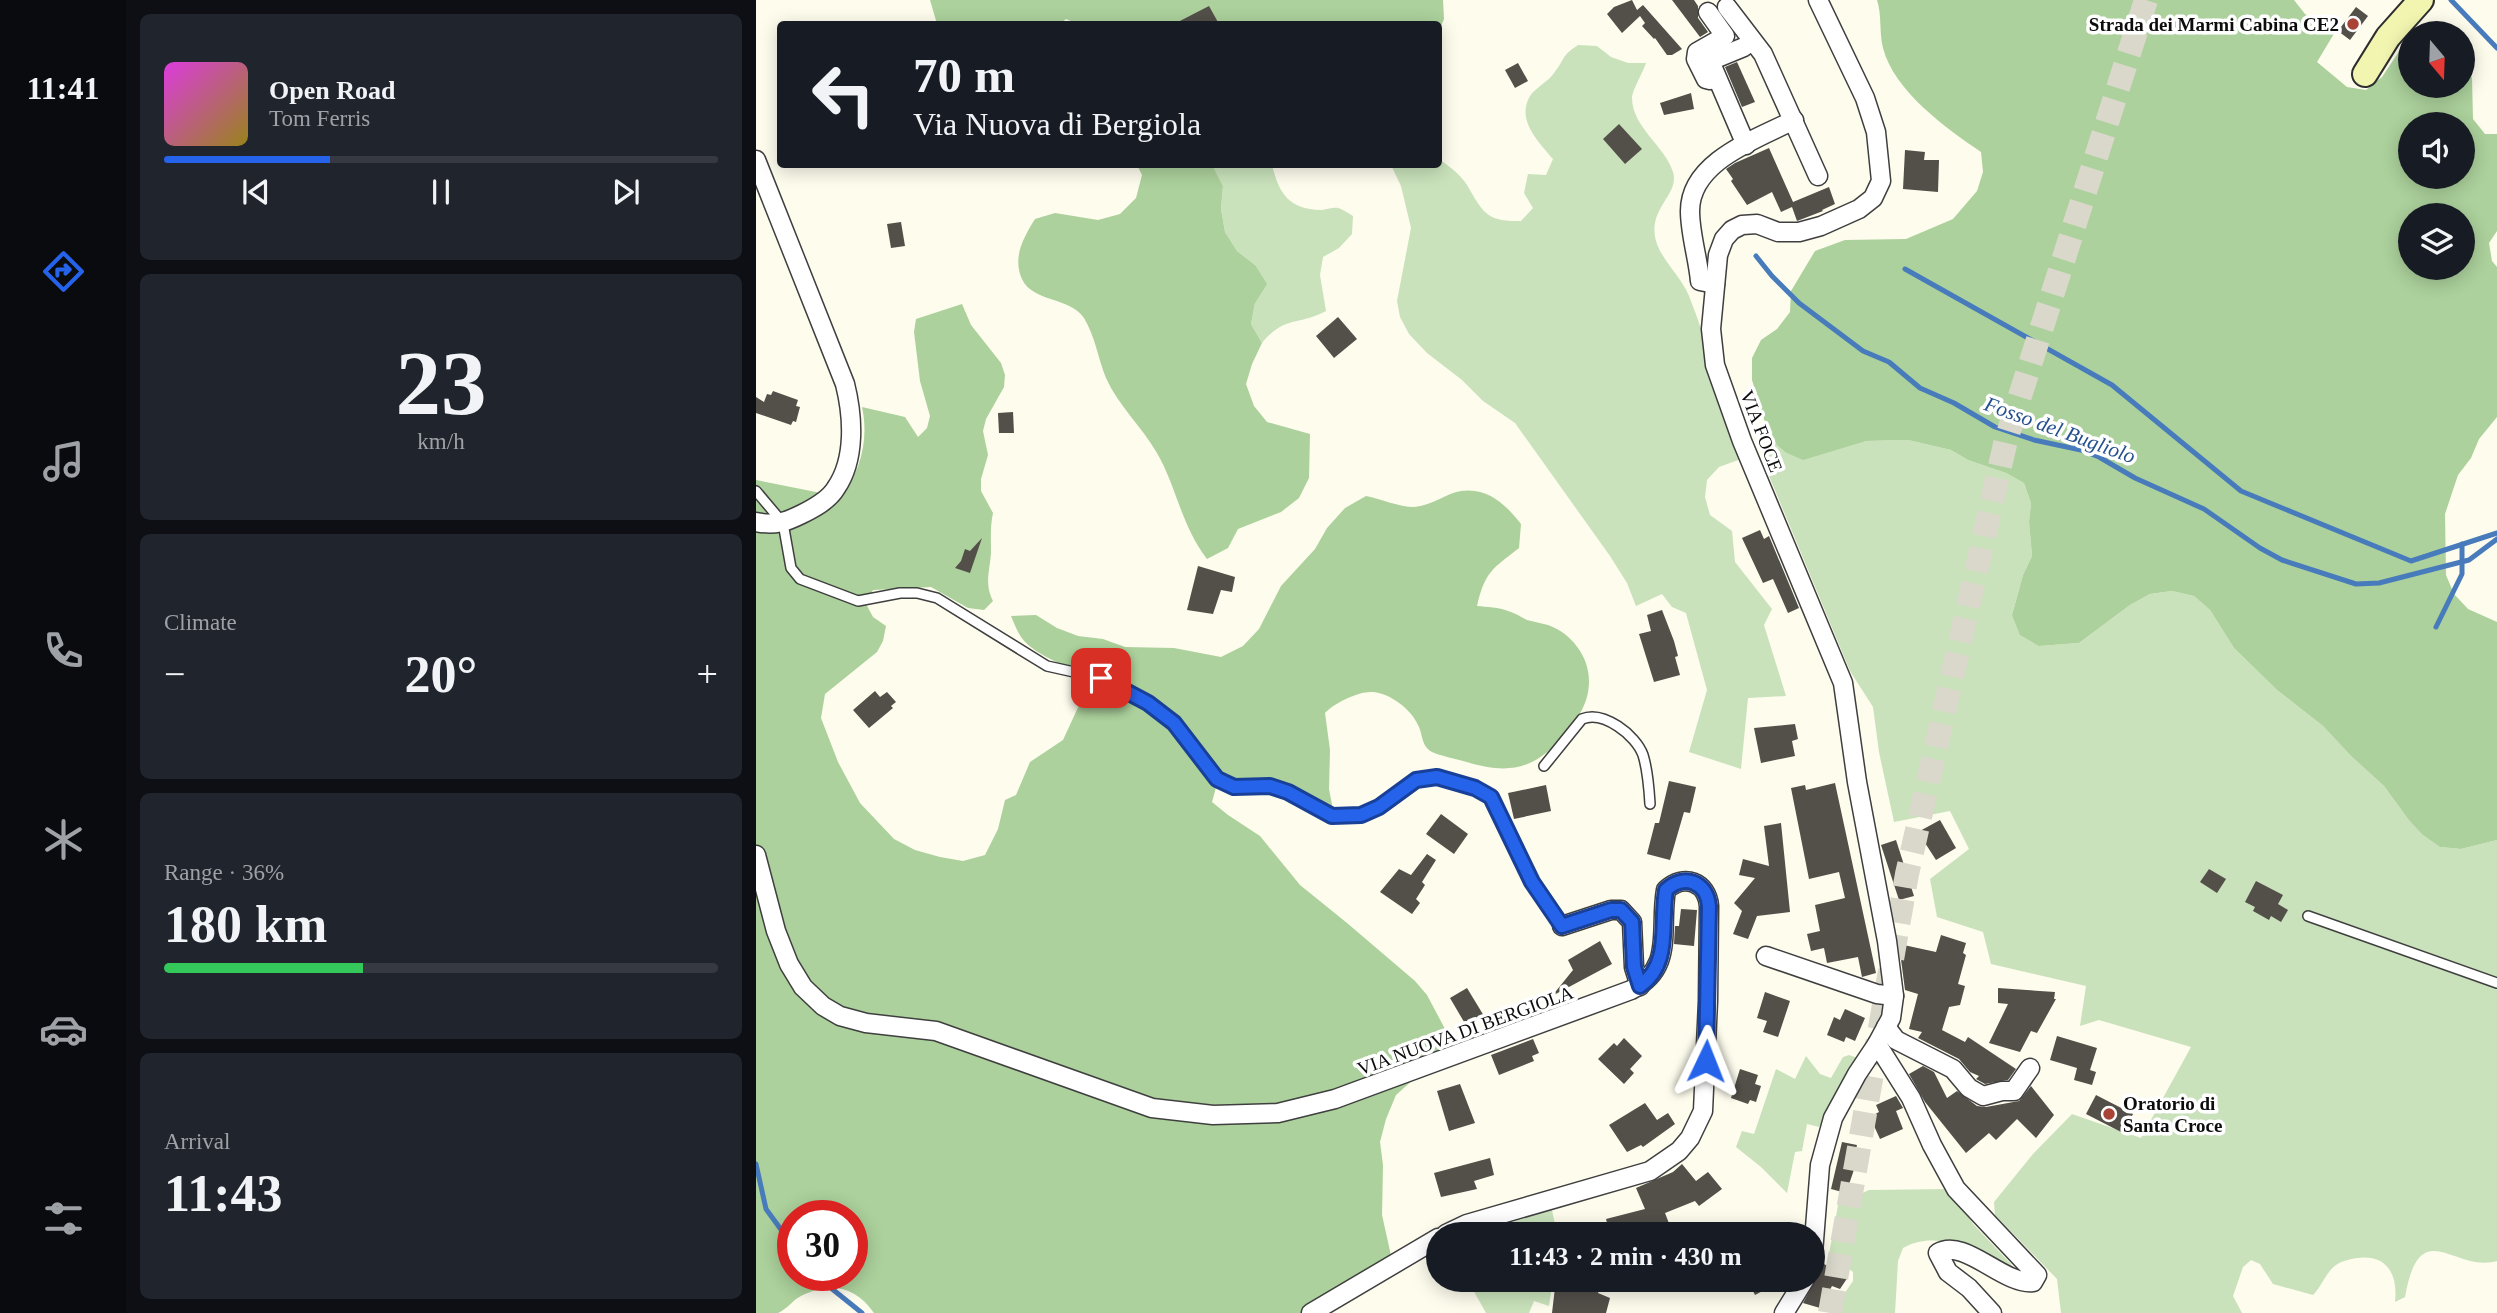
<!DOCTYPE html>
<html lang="en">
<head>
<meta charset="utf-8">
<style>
  body { margin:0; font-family:"Times New Roman",serif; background:#20242c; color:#f1f3f6; height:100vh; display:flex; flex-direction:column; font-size:26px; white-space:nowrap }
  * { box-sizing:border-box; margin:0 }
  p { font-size:23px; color:#9ea1a6 }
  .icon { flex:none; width:38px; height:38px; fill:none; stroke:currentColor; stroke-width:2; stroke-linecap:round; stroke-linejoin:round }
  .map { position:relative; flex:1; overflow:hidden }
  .panel { display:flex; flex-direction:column; gap:14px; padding:14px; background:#0d0f14; width:630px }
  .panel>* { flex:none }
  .top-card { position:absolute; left:21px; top:21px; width:665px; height:147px; border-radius:7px; box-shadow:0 4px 18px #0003; background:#171b24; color:#f1f3f6; overflow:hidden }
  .needle { width:46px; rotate:161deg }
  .tools { position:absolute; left:1642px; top:21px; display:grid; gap:14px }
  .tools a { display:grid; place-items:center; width:77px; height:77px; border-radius:50%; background:#171b24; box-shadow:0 4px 18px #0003; font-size:35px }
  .speed { position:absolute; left:21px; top:1200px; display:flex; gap:14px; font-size:35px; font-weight:700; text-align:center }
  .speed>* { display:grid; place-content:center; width:91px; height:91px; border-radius:50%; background:#171b24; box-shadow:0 4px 18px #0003; line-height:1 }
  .speed .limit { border:10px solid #d22; background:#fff; color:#111 }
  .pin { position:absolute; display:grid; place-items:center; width:60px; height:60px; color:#fff; margin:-30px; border-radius:14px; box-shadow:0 4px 10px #0006 }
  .me { position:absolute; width:77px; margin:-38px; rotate:2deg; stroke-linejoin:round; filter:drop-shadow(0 0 5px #0008) }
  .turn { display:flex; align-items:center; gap:24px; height:147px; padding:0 21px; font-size:32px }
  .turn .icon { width:91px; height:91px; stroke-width:2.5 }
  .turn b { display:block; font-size:49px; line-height:60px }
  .big { font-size:52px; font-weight:700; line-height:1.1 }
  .panel .card { flex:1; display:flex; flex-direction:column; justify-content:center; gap:10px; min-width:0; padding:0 24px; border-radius:10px; background:#20242c }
  .panel .dial { align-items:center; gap:0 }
  .dial b { font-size:91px; line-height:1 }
  .song { display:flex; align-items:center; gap:21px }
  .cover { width:84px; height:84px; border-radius:10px; background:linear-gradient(135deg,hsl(300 70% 55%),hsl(50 70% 35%)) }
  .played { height:7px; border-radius:4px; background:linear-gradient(90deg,#2563eb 30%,#363941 30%) }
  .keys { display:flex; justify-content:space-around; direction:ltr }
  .heat { display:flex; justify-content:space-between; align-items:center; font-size:38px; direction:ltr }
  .charge { height:10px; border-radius:5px; background:linear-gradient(90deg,#34c759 36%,#363941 0) }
  .trip { position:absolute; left:670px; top:1222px; width:399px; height:70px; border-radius:35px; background:#171b24; box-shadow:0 4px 18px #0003; font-weight:700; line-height:70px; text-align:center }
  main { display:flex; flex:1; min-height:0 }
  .menu { display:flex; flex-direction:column; width:126px; justify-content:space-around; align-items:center; background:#090b0e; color:#9ea1a6 }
  .menu .icon { width:49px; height:49px }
  .menu .active { color:#2563eb }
  .menu b { font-size:32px; color:#f1f3f6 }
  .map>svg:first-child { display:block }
</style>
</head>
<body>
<main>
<nav class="menu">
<b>11:41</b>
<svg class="icon active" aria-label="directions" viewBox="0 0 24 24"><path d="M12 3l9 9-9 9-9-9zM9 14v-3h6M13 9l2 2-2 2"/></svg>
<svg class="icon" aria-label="music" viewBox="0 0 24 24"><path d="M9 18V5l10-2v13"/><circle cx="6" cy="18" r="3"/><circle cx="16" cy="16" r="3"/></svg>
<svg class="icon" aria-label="phone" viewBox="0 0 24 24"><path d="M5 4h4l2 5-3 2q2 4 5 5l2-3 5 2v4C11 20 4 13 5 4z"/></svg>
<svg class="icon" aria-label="climate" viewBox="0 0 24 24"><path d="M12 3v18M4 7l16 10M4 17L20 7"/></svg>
<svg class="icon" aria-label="car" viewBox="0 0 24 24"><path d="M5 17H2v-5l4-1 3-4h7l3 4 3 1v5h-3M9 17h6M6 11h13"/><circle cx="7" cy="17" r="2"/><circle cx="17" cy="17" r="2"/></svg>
<svg class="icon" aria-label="filters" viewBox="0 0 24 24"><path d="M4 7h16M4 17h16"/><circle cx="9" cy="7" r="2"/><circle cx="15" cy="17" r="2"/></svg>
</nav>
<section class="panel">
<div class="card">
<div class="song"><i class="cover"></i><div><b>Open Road</b><p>Tom Ferris</p></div></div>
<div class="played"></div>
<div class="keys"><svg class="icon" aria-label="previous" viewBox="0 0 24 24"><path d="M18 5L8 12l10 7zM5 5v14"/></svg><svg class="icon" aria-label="pause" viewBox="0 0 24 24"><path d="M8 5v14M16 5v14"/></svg><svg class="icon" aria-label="next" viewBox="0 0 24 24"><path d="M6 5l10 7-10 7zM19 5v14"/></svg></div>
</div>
<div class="card dial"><b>23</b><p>km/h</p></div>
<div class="card"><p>Climate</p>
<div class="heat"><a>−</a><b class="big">20°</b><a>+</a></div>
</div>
<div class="card"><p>Range · 36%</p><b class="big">180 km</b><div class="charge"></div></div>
<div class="card"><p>Arrival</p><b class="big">11:43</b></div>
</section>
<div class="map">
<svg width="1741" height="1313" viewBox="0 0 1741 1313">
  <rect width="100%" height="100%" fill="#fdfced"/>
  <!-- green -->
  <g fill="#c9e2bb">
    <path d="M822 45 841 46 855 57 872 63H890C887 72 876 91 876 98 876 127 909 146 917 172 924 195 891 208 900 241 906 261 925 276 933 296 954 349 968 405 985 459L963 467 951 480 949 497 954 515 976 531 979 562 1016 609 1008 625 1030 696 992 698 985 769 933 752 951 690 930 613 916 607 906 594 880 606 871 583 854 556 759 423 727 401 706 380 671 353 653 334 644 317 641 301 655 228 645 186 635 165 682 164 683 159C693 166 704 174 711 185 727 212 730 222 765 221L777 208 768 193 772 174 790 175 797 159C782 141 760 120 774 96 780 87 792 82 798 73 810 58 804 57 822 45Z"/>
    <path d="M455 165H516C523 193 532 209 565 210 570 210 577 207 582 208 587 209 593 214 597 216L596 234 583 248 567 257 564 275 570 311C542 326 529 315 506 343L495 324 499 303V265L481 251 469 232 465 209 467 186Z"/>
    <path d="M1014 439 1029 452 1110 441 1152 440 1195 450 1212 460 1250 473 1268 483 1275 503 1273 522 1276 556 1267 575 1256 615 1283 646 1323 643 1374 605 1394 594 1416 591 1438 596 1454 610 1478 648 1521 690 1567 726 1595 756 1628 786 1652 819 1684 847 1705 849 1741 840V1261C1697 1273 1664 1212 1649 1297L1639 1302C1642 1274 1631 1254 1601 1258 1593 1259 1586 1261 1580 1265 1570 1272 1566 1286 1557 1295L1517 1284 1504 1264 1495 1260 1487 1267 1477 1296 1486 1313H1305L1301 1279 1239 1215 1238 1202 1277 1154 1316 1114 1385 1138 1435 1047 1343 1020 1324 1026 1330 986 1235 964 1227 932 1181 917 1174 879 1213 849 1194 811 1138 822 1123 752 1117 707 1094 671 1011 471Z"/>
    <path d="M1093 1055 1104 1059 1063 1127 1051 1124 1046 1151 1039 1152 1031 1193 1005 1167 980 1147 986 1131 998 1134 1020 1069 1039 1079 1050 1056 1064 1074 1075 1078 1087 1057Z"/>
    <path d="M1193 1189 1218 1225 1255 1264 1257 1270C1222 1255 1184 1227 1147 1248L1142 1261 1139 1313H1075L1097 1281V1272L1073 1254 1083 1200 1093 1199 1113 1190Z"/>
    <path d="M796 1210 801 1234H718Z"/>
    <path d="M711 1279H797L793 1306 778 1301 773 1313H730Z"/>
  </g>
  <!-- forest -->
  <g fill="#acd19c" fill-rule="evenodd">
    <path d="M174 0H687L688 19 683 31 682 24H607L596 21 587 24H322L310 19 304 24H181Z"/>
    <path d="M1121 0H1538L1549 14 1579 32 1561 62 1591 87 1610 90 1626 77 1648 44 1654 40V86H1706V57L1716 78 1717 119 1729 134H1741V231L1733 243 1736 261 1741 267V417L1723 439 1715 458 1702 475 1689 514 1690 575 1698 594 1712 609 1741 622V840L1705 849 1684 847 1666 834 1652 819 1628 786 1595 756 1567 726 1521 690 1478 648 1454 610 1438 596 1416 591 1394 594 1374 605 1323 643 1283 646 1264 635 1256 615 1267 575 1276 556 1273 522 1275 503 1268 483 1250 473 1212 460 1195 450 1152 440 1110 441 1047 460 1029 452 1014 439 996 380V358L1005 340 1021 329 1034 312 1035 291 1059 251 1089 240 1150 239 1197 219 1221 191 1227 172 1225 152C1190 128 1138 91 1127 48 1123 32 1126 15 1121 0ZM1706 124V177H1654V124ZM1706 215V268H1654V215Z"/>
    <path d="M381 165 455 164 457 167 467 186 465 209 469 232 481 251 499 265 511 284 499 303 495 324 506 343 496 364 490 384 498 406 511 422 554 434 553 478 543 498 525 512 482 529 472 548 451 559C425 525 421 488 401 453 386 427 362 405 350 378 342 358 339 336 328 318 314 297 276 302 266 279 256 257 268 237 279 219L299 213 342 220 364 214 380 198 386 175Z"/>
    <path d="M206 304 215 325 245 363 249 375 248 387 230 419 227 431 232 455 225 479V491L237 513C234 527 235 538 235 552 234 571 228 583 237 601L228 610 212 608 175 587 117 590 110 604 117 617 130 626 127 641 121 652 69 694 65 718 82 762 104 803 138 839 159 850 184 857 207 861 229 855 242 829 249 800 260 795 274 762 307 740 331 688C320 663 281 660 265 637 261 631 258 623 255 616L280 615 301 628 322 636 347 639 369 647 418 648 465 657 487 646 503 629 525 586 559 549 571 528 589 508 610 496C625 499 643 507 658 507 676 506 690 493 705 491 732 487 750 505 765 524L763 548C736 569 729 572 721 606 731 607 743 607 752 611 759 613 765 617 771 620 778 622 785 623 792 625 815 633 833 656 833 681 833 702 823 717 810 733 778 771 753 775 707 761 697 758 685 756 676 752 665 746 667 734 662 725 655 709 634 693 616 692 603 691 578 703 569 713L574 750 573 789 578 815 532 795 486 789 462 780 456 802 472 815 504 836 544 885 591 923 659 981 671 995 697 1044 640 1095 630 1119 624 1142 627 1165 626 1215 636 1260 546 1313H118C98 1284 70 1281 40 1299 35 1303 29 1310 22 1313 17 1313 6 1313 0 1313V480L85 497C105 471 113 439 106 407L149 417 162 437 171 428 174 416 164 381 158 332 160 319ZM37 1216H96V1276H37Z"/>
  </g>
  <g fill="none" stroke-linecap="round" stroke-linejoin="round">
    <!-- stream -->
    <g stroke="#487bbb" stroke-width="5">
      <path d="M1695 0 1741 48"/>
      <path d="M1000 256 1016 276 1043 303 1107 351 1133 362 1164 388 1198 403 1239 427 1278 440 1325 450 1343 457 1379 478 1448 509 1504 548 1526 560 1600 584 1623 583 1713 560 1741 539"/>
      <path d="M1149 269 1356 385 1485 491 1655 561 1741 533"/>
      <path d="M1680 627 1706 574V544"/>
      <path d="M0 1164 10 1209 37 1246"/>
      <path d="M60 1276 106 1313"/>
    </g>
  </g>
  <!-- building -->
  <g fill="#534f49">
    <path d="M876 0 881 10 887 5 926 49 916 55H911L899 38 898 39 886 26 889 23 884 16 866 33 851 14 858 7Z"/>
    <path d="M916 0H938L942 6V18L952 32 944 37Z"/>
    <path d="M453 6 463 24H418Z"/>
    <path d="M1600 7 1612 16 1594 40 1582 31Z"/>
    <path d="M981 62 999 102 986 107 969 67Z"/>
    <path d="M762 63 772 81 759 88 749 70Z"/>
    <path d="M935 93 938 109 908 115 904 103Z"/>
    <path d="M863 124 886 149 869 164 847 139Z"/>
    <path d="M1013 148 1037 202 1073 187 1079 204 1066 210 1067 211 1041 221 1036 207 1025 212 1016 192 991 205 975 181 977 179 970 169 979 163Z"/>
    <path d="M1149 150 1169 152 1168 160H1183L1182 192 1147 189Z"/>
    <path d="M145 222 149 246 135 248 131 224Z"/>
    <path d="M582 317 601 339 578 358 560 336Z"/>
    <path d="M17 391 42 400 40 406 44 407 40 422 37 421 35 425 0 413V397L8 402 11 394 15 395Z"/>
    <path d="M257 412 258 433H243L242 413Z"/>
    <path d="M1004 530 1008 539 1013 536 1043 608 1032 613 1017 579 1007 583 986 538Z"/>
    <path d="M226 538 214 573 199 568 205 561 209 549 214 551Z"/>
    <path d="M442 566 479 577 476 592 465 590 457 614 431 610Z"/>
    <path d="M906 610 918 641 922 656 919 657 924 675 898 682 883 634 895 631 891 615Z"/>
    <path d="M119 691 124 697 131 692 140 702 135 706 137 708 113 728 97 710Z"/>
    <path d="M1039 724 1042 739 1036 741 1039 756 1005 763 998 728Z"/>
    <path d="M913 781 940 787 934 813 928 812 914 860 891 854 899 823H903Z"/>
    <path d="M1079 783 1120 973 1106 977 1102 957 1071 963 1068 948 1055 951 1051 934 1064 931 1059 905 1089 898 1083 872 1053 879 1035 788 1049 785 1050 790Z"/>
    <path d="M790 785 795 811 758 819 752 793Z"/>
    <path d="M685 814 712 834 698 854 670 834Z"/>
    <path d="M1184 820 1200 848 1180 860 1162 832Z"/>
    <path d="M1025 823 1034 912 1001 916 992 939 977 934 986 911 978 903 999 878 983 875 987 859 1013 866 1008 826Z"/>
    <path d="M1140 840 1158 896 1143 900 1125 845Z"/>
    <path d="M671 854 680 860 666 882 669 885 660 899 664 903 656 914 624 892 643 869 655 875Z"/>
    <path d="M1453 869 1470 879 1461 893 1444 882Z"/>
    <path d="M1500 881 1527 895 1522 904 1532 910 1525 922 1515 916 1513 920 1497 911 1499 907 1489 902Z"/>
    <path d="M925 909 941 910 938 946 918 944 919 926H923Z"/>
    <path d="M1185 935 1210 943 1207 953 1210 955 1202 984 1209 986 1204 1005 1193 1007 1186 1030 1209 1042 1212 1037 1260 1069 1252 1080 1229 1084 1220 1079 1223 1076 1214 1072 1203 1059 1162 1038 1166 1032 1153 1029 1162 994 1149 990 1143 944 1180 952Z"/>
    <path d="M844 941 856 964 796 996 817 970 812 960Z"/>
    <path d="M711 988 728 1016 711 1027 694 998Z"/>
    <path d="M1242 988 1299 992 1298 999H1300L1281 1033 1275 1031 1264 1052 1233 1043 1252 1004 1242 1003Z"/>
    <path d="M1009 992 1034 1001 1022 1037 1007 1032 1011 1021 1001 1018Z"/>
    <path d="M1089 1009 1109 1018 1099 1041 1090 1037 1088 1042 1071 1035 1078 1017 1084 1020Z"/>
    <path d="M1301 1036 1341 1048 1334 1070 1340 1072 1336 1085 1318 1080 1321 1068 1294 1060Z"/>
    <path d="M868 1038 886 1056 874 1069 878 1073 868 1084 842 1059 858 1043 861 1046Z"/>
    <path d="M777 1039 783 1053 776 1056 778 1061 743 1075 735 1055Z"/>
    <path d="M1167 1066 1178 1072 1191 1098 1201 1091 1221 1106 1230 1107 1263 1101 1275 1086 1298 1115 1280 1138 1261 1119 1240 1140 1233 1133 1210 1153 1169 1102 1153 1074Z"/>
    <path d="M984 1069 1002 1075 999 1084 1005 1086 1000 1102 994 1100 992 1104 975 1098Z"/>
    <path d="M704 1084 719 1123 693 1131 681 1091Z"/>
    <path d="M1340 1095 1377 1114 1367 1133 1330 1114Z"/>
    <path d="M1140 1096 1147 1108 1140 1111 1147 1129 1124 1139 1114 1117 1123 1112 1120 1105Z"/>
    <path d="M889 1103 901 1120 912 1113 919 1124 887 1147 885 1145 871 1152 853 1125Z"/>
    <path d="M1086 1142 1101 1145 1098 1157 1102 1158 1090 1193 1075 1189Z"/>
    <path d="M734 1158 738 1175 718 1181 721 1189 685 1197 678 1173Z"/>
    <path d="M926 1164 940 1181 952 1172 966 1189 943 1206 939 1201 909 1213 914 1226 890 1234H854L850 1219 889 1209 880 1188 917 1172Z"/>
    <path d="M1068 1264 1092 1277 1084 1289 1076 1286 1064 1308 1047 1303Z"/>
    <path d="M800 1279 843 1290 842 1293 854 1298 850 1313H796Z"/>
    <path d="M991 1279H1029L999 1295Z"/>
  </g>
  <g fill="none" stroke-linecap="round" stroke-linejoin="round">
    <!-- secondary-tunnel -->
    <path stroke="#d9d8cb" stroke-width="24" stroke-dasharray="24 12" stroke-linecap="butt" d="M1074 1313 1151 874 1250 440 1390 0"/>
    <!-- lane casing -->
    <g stroke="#3f3f3f" stroke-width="12">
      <g id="lane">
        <path d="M0 491 27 523 35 568 44 579 102 601 144 593H161L181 598 291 666 345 678 392 703 418 723 461 779 478 787 514 786 532 792 576 816 605 815 623 807 660 780 681 777 720 788 735 797 776 882 806 926"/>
        <path d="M788 766 826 719C847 710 880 735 887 755 892 771 893 787 894 804"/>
        <path d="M1552 916 1741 983"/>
      </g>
    </g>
    <!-- street casing -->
    <g stroke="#3f3f3f" stroke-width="21">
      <g id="street">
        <path d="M971 7 1007 54 1062 176"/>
        <path d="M952 12 969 36 941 52 940 59 950 79 954 80"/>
        <path d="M988 47 954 61 990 145"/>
        <path d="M0 160 89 384C97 416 100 459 80 488 73 500 58 508 46 514 30 522 19 526 0 522"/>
        <path d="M959 284 944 281C942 258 934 234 934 211 934 161 1001 139 1038 120"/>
        <path d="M0 855 20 931 33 964 47 987 67 1006 84 1016 110 1023 180 1031 396 1108 457 1115 522 1113 579 1099 875 990C919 968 903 930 910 890 928 873 951 882 953 906L952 1001 947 1111 934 1138 923 1151 894 1171 711 1224 690 1234"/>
        <path d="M806 926 855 910H865L876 922 878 967 884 986"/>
        <path d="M1010 956 1121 994 1138 996"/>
        <path d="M1130 1027 1140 1040 1197 1069 1213 1088 1227 1096 1246 1091H1258L1274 1068"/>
        <path d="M1121 1044 1155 1098 1176 1145 1200 1189 1281 1275 1277 1282C1247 1285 1208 1237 1182 1253L1192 1272 1213 1288 1236 1313"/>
        <path d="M1057 1253 1064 1165 1077 1118 1101 1074 1121 1044 1135 1018 1138 996 1131 941 1101 782 1087 683 986 441 959 365 955 329 962 255 968 239 976 230 986 225 1001 224 1022 232H1043L1065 226 1103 209 1117 198 1125 181 1120 132 1109 98 1062 0"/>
        <path d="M555 1313 682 1238"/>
        <path d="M1028 1313 1049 1279"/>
      </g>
    </g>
    <!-- secondary casing -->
    <g stroke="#2e2e2e" stroke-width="28">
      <path id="secondary" d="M1609 74 1632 37 1665 0"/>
    </g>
    <!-- lane -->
    <use href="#lane" stroke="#fff" stroke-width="9"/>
    <!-- street -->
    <use href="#street" stroke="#fff" stroke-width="18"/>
    <!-- secondary -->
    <use href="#secondary" stroke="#f1f5b0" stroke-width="24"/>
  </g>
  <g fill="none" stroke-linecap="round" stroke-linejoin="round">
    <!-- route casing -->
    <g stroke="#184099" stroke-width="18">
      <path id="route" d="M345 678 392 703 418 723 461 779 478 787 514 786 532 792 576 816 605 815 623 807 660 780 681 777 719 788 735 797 776 882 806 926 855 910H865L876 922 878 967 884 986C916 963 904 924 910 890 928 873 951 882 953 906L950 1061"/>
    </g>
    <!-- route -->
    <use href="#route" stroke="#2563eb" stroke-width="12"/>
  </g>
  <!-- markers -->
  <g fill="#a94336" stroke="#fff" stroke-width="2.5">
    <circle cx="1597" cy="24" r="7"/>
    <circle cx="1353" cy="1114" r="7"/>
  </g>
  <g text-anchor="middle" stroke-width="7" stroke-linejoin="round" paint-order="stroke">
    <!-- poi labels -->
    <g font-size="19" font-weight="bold" fill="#0c0c0c" stroke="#fff" text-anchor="end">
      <text x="1583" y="31">Strada dei Marmi Cabina CE2</text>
      <text x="1367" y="1110" text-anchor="start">Oratorio di<tspan x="1367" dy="22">Santa Croce</tspan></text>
    </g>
    <!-- street labels -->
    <g font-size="19" fill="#0c0c0c" stroke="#fff">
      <text transform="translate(1006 431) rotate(69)" y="7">VIA FOCE</text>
      <text transform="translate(709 1030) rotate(-20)" y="7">VIA NUOVA DI BERGIOLA</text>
    </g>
    <!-- water labels -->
    <g font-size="21" font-style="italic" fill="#254f8d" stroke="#fff">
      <text transform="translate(1304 430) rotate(20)" y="7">Fosso del Bugliolo</text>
    </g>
  </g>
</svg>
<div class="tools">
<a><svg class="needle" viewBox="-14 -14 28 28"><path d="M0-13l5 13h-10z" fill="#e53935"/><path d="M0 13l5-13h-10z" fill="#9ea1a6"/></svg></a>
<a><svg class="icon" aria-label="sound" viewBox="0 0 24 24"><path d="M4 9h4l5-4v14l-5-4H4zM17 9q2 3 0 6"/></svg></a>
<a><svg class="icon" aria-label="layers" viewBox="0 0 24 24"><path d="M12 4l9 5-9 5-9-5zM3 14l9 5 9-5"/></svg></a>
</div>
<div class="speed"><div class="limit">30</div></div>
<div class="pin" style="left:345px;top:678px;background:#d93025"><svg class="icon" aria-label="arrive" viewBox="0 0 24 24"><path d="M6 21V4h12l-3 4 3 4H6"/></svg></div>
<svg class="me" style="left:950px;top:1061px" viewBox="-20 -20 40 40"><path d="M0-17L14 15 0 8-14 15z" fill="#2563eb" stroke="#fff" stroke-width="4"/></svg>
<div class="trip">11:43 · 2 min · 430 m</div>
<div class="top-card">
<div class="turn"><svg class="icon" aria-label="left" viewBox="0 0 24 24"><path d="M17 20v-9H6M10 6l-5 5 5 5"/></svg><div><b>70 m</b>Via Nuova di Bergiola</div></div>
</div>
</div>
</main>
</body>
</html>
